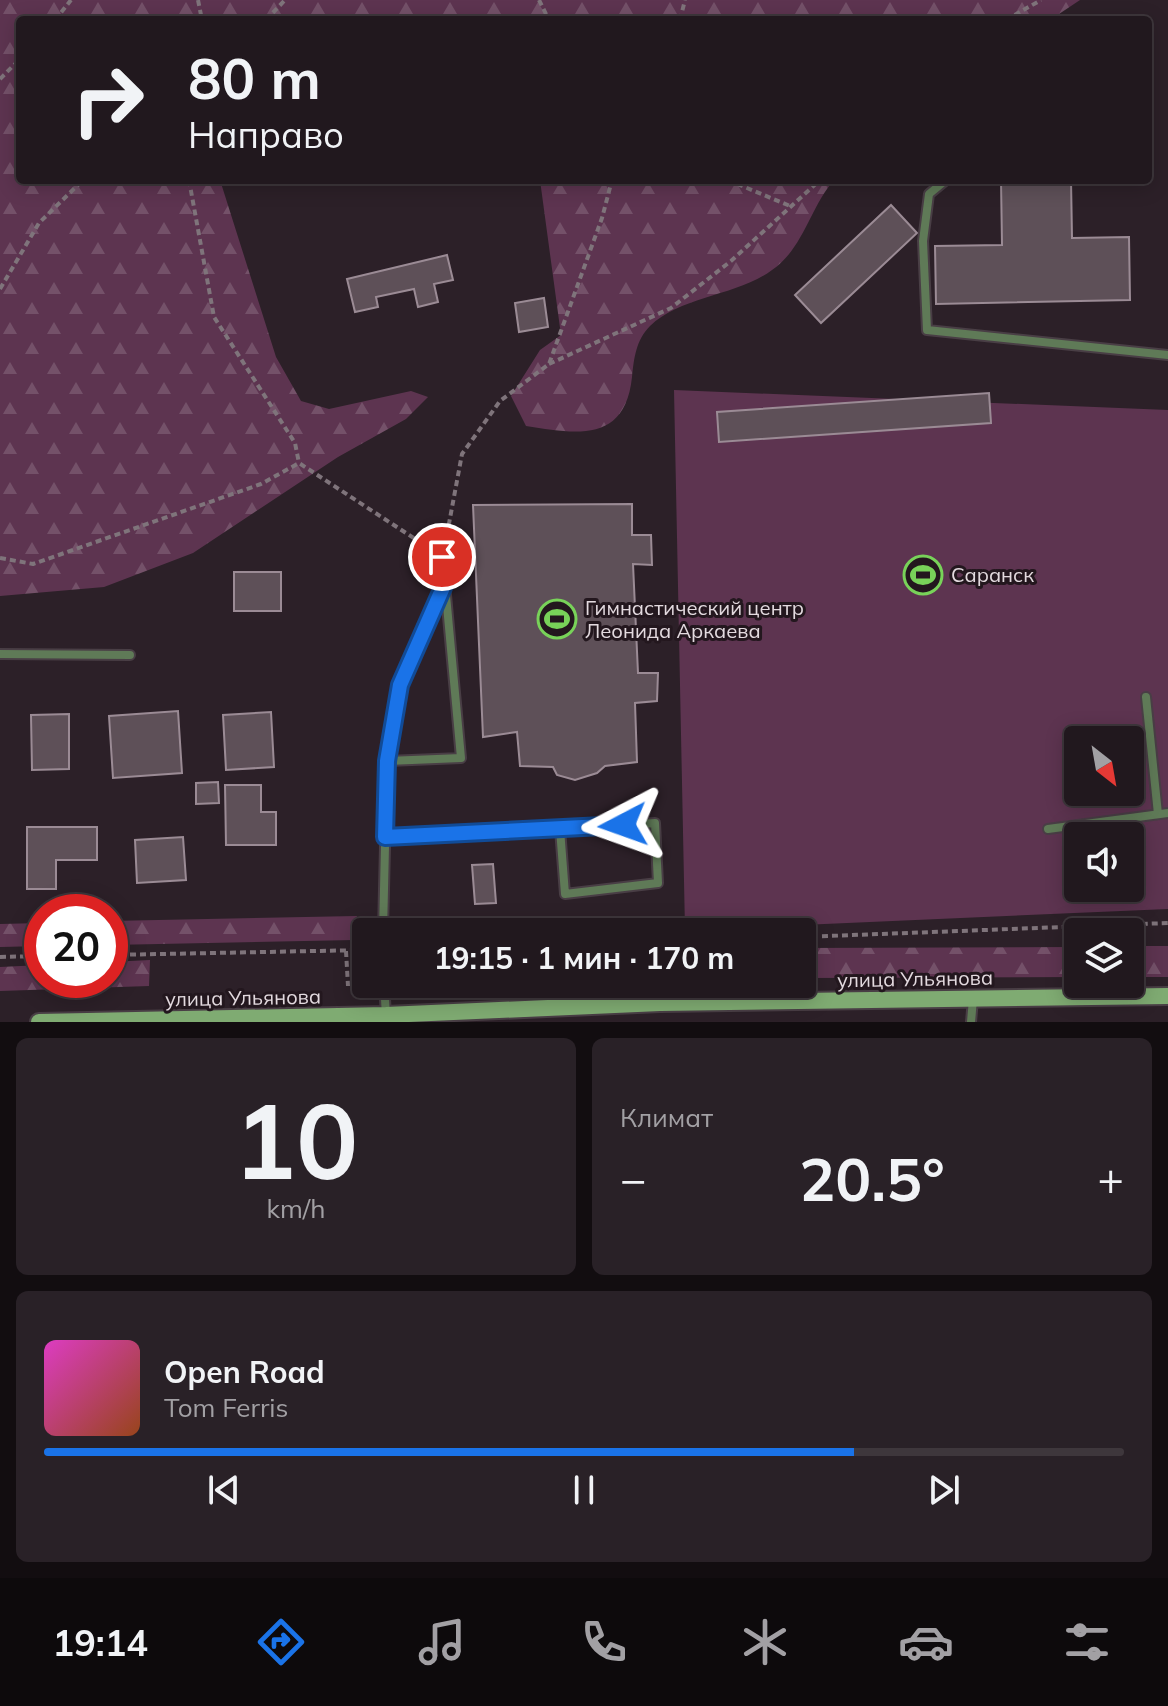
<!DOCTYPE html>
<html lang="ru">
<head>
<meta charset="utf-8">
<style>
  body { margin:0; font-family:Mulish,sans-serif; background:#292127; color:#f1f3f6; height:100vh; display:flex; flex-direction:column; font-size:30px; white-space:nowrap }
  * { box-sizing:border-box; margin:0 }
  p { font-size:26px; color:#a2a0a4 }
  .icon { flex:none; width:44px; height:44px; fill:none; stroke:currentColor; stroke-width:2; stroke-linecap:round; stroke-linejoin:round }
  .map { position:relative; height:1022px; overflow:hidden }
  .sheet { display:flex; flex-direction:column; gap:16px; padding:16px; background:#120d10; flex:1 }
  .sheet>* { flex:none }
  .top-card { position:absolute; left:16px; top:16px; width:1136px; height:168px; border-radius:8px; box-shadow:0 4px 20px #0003,0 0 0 2px #3e373c; background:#21181e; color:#f1f3f6; overflow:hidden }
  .needle { width:52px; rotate:149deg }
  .fabs { position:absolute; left:1064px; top:726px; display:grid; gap:16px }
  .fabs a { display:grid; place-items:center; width:80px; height:80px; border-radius:8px; background:#21181e; box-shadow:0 4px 20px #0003,0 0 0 2px #3e373c; font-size:40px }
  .speed { position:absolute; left:24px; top:894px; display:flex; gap:16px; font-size:40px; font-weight:700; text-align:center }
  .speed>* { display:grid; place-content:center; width:104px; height:104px; border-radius:50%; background:#21181e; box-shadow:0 4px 20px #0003,0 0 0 2px #3e373c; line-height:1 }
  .speed .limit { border:12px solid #d22; background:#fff; color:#111 }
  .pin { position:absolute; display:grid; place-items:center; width:68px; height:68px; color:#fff; margin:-34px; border:4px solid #fff; border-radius:50%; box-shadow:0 2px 8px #0007 }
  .me { position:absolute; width:88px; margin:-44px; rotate:266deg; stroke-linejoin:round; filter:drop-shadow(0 0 6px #0008) }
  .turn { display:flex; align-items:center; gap:28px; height:168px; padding:0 40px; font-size:36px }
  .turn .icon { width:104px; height:104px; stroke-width:2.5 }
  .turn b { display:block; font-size:56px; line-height:68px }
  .big { font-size:60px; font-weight:700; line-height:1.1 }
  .sheet .card { flex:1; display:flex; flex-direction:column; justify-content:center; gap:12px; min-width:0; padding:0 28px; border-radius:12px; background:#292127 }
  .sheet .dial { align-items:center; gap:0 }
  .dial b { font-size:104px; line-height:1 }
  .song { display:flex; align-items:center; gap:24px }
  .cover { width:96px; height:96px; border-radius:12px; background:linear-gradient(135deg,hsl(310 70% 55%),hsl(20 70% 35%)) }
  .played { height:8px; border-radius:4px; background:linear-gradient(90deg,#1a73e8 75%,#3e373c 75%) }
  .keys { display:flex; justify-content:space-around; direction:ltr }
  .heat { display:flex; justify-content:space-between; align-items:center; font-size:44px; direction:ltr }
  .sheet .tiles { flex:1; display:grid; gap:16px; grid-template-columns:1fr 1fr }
  .card:last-child { grid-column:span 2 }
  .trip { position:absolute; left:352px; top:918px; width:464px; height:80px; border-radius:8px; background:#21181e; box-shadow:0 4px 20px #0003,0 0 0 2px #3e373c; font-weight:700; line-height:80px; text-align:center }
  .tab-bar { display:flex; height:128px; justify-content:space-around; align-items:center; background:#0d0a0c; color:#a2a0a4 }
  .tab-bar .icon { width:56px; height:56px }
  .tab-bar .active { color:#1a73e8 }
  .tab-bar b { font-size:36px; color:#f1f3f6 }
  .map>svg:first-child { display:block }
</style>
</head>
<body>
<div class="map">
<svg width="1168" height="1022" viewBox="0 0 1168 1022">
  <defs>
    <pattern id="forest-firs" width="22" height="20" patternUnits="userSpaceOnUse" patternTransform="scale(2)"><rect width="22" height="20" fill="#5d3450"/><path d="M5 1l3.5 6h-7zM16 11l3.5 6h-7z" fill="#745169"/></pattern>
  </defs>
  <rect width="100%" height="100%" fill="#2c2028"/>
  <!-- forest -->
  <g fill="url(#forest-firs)">
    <path d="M0 0H1080L1050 20H20V180H220L276 357 301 401 329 409 411 391 428 397 406 419 338 457 193 553 104 587 0 596Z"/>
    <path d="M540 180H834C810 207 804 248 772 270 737 296 681 296 650 326 636 340 634 358 632 377 625 443 577 434 526 426L511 396 540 350 561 335Z"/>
    <path d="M357 916 354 940 110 945V921Z"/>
    <path d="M42 923V946L0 947V924Z"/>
    <path d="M1168 946V977H1130V946Z"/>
    <path d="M1078 947V977L802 978V948Z"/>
    <path d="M150 960 149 986 0 991V967L42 965V980H110V962Z"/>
  </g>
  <!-- garden -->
  <path fill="#5d3450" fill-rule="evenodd" d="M674 390 1168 410V909L685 930ZM1078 740H1130V792H1078ZM1078 836H1130V888H1078Z"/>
  <!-- building -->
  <g fill="#5e5058" stroke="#9b8b95" stroke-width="2">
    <path d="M1001 180H1071L1072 238 1129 237 1130 300 936 304 935 246 1002 245Z"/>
    <path d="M891 205 917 233 821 323 795 295Z"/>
    <path d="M447 255 453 280 434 284 438 302 418 307 414 289 376 297 378 307 355 312 347 279Z"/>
    <path d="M544 298 548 327 519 332 515 303Z"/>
    <path d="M989 393 991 423 719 442 717 412Z"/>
    <path d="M632 504V535H651L652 565 633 564 638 673H658L657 701 635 703 637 762 605 766 597 773 575 780 557 775 553 767 520 766 517 732 483 737 473 505Z"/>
    <rect x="234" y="572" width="47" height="39"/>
    <path d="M178 711 182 773 113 778 109 716Z"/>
    <path d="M271 712 274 767 226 770 223 715Z"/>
    <path d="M69 714V769L32 770 31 715Z"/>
    <path d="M1134 733 1140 786 1130 787V740H1078Z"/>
    <path d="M218 782 219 803 196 804V783Z"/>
    <path d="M225 785H261V812H276V845H226Z"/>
    <path d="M27 827H97V860H56V889H27Z"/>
    <path d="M183 837 186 880 137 883 135 840Z"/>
    <path d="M493 864 496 903 475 904 472 865Z"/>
  </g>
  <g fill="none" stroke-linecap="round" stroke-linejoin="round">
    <!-- lane casing -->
    <g stroke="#493e45" stroke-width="12">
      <g id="lane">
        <path d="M946 180 929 194 923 241 927 330 1168 355"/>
        <path d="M0 654 130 655"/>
        <path d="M1146 697 1158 814"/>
        <path d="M387 761 461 758 445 584"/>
        <path d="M1048 829 1168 813"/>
        <path d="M385 837 560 829 565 894 658 883 655 823 560 829"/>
        <path d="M383 932 387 761 400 685 445 583 442 557"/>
        <path d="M384 984 386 1015"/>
        <path d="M971 1022 973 999"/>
      </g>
    </g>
    <!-- secondary casing -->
    <g stroke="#493e45" stroke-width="20">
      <path id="secondary" d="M39 1022 386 1015 660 1003 1168 996"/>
    </g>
    <!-- path -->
    <g stroke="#7f747b" stroke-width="4" stroke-dasharray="6 4" stroke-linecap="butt">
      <path d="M198 0 202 20"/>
      <path d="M539 0 549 20"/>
      <path d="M55 20 71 0"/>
      <path d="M266 20 285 0"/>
      <path d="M680 20 685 0"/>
      <path d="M1006 20 1041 0"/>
      <path d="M0 79 20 59"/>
      <path d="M189 180 214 317 295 443 299 463"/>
      <path d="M728 180 790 206"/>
      <path d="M0 289 39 223 83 180"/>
      <path d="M549 364 671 308 731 261 820 180"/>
      <path d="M445 545 462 454 500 401 549 364 602 218 612 180"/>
      <path d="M0 558 33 564 261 484 299 463 432 550"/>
      <path d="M802 937 1168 923"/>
      <path d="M346 951 348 986"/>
      <path d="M110 955 366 950"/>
      <path d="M0 957 42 956"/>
    </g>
    <!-- lane -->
    <use href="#lane" stroke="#5f7a57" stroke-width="8"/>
    <!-- secondary -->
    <use href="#secondary" stroke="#7fab72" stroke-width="16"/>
  </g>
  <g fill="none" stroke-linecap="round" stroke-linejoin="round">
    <!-- route casing -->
    <g stroke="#114b97" stroke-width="20">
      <path id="route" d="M442 557 445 583 400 685 387 761 385 837 623 825"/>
    </g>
    <!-- route -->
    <use href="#route" stroke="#1a73e8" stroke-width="14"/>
  </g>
  <!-- icons -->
  <defs>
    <g id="stadium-ring" transform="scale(2)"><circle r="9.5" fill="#23171e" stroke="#78d259" stroke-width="1.5"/><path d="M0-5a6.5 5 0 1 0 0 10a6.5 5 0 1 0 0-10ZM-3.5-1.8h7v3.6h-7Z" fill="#78d259"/></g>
  </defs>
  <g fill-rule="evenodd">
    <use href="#stadium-ring" x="923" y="575"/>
    <use href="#stadium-ring" x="557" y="619"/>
  </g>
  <g text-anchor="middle" stroke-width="6" stroke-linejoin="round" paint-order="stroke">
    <!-- poi labels -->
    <g font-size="20" fill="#e3dadf" stroke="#23171e" text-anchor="start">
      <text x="951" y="582">Саранск</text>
      <text x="585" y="615">Гимнастический центр<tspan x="585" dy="23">Леонида Аркаева</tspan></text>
    </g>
    <!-- street labels -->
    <g font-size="20" fill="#e3dadf" stroke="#23171e">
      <text transform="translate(915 979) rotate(-1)" y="7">улица Ульянова</text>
      <text transform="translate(243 998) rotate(-1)" y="7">улица Ульянова</text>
    </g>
  </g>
</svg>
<div class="fabs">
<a><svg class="needle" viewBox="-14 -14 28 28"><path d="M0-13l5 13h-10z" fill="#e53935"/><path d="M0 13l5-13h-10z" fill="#a2a0a4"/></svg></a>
<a><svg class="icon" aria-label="sound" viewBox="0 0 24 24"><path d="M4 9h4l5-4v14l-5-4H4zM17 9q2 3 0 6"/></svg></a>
<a><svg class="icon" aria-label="layers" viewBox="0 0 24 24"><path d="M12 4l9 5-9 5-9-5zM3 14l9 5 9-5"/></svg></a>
</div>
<div class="speed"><div class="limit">20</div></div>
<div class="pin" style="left:442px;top:557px;background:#d93025"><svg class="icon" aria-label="arrive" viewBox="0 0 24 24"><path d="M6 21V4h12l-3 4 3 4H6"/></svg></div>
<svg class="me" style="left:623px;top:825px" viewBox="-20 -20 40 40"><path d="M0-17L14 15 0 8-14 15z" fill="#1a73e8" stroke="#fff" stroke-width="4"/></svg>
<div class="trip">19:15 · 1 мин · 170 m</div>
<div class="top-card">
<div class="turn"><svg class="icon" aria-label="right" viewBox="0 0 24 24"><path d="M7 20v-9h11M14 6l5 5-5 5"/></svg><div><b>80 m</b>Направо</div></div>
</div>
</div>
<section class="sheet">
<div class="tiles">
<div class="card dial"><b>10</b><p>km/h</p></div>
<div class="card"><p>Климат</p>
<div class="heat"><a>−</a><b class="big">20.5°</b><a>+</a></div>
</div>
<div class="card">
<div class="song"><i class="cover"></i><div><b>Open Road</b><p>Tom Ferris</p></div></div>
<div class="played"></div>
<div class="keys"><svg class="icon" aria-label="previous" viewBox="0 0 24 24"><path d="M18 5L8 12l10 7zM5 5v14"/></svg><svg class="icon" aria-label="pause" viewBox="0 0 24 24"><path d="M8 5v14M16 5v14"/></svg><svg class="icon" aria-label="next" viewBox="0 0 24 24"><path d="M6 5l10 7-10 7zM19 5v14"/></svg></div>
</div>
</div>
</section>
<nav class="tab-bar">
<b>19:14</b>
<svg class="icon active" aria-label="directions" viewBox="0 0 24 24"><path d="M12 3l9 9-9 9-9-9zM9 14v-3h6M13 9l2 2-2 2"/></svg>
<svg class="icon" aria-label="music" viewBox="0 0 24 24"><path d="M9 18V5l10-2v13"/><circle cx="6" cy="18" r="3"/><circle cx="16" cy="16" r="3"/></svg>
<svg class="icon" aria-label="phone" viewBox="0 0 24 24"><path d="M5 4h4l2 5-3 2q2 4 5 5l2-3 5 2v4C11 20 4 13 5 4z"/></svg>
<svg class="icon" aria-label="climate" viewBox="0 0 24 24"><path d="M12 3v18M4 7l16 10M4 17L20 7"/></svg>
<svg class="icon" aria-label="car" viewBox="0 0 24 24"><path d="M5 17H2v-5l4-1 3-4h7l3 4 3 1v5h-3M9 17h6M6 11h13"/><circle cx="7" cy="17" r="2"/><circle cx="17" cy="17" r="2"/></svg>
<svg class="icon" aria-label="filters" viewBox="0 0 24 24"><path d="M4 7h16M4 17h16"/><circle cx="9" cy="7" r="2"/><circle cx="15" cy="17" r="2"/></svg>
</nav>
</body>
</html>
